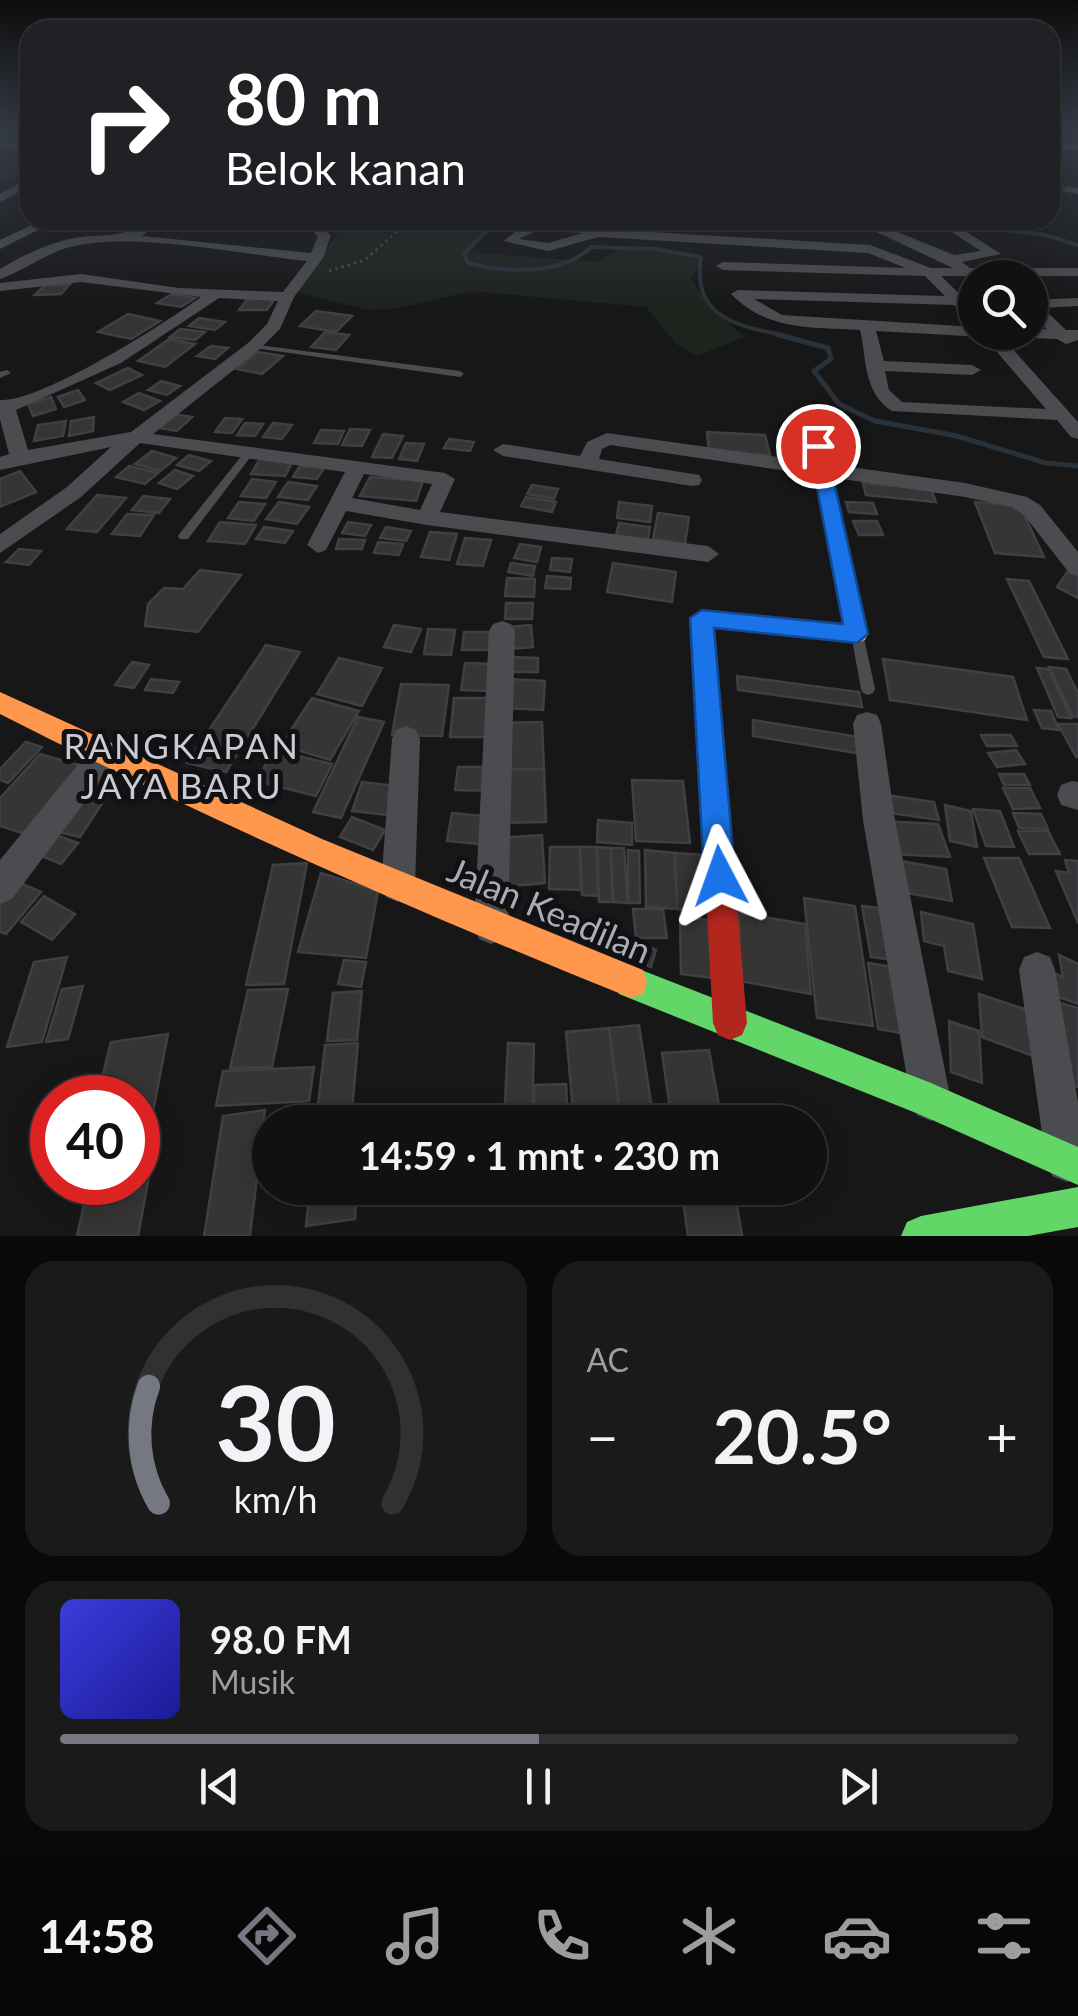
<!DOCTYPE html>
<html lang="id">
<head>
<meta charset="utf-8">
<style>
  body { margin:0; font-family:Lato,sans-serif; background:#1a1a1a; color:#f1f3f6; height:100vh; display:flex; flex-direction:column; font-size:38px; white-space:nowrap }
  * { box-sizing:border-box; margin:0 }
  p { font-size:32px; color:#9c9d9f }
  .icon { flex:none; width:55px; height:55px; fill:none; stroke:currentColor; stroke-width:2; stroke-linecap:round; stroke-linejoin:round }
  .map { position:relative; height:1236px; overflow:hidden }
  .drawer { display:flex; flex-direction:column; gap:25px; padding:25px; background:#090909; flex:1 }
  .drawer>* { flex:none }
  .guide { position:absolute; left:20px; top:20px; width:1040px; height:210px; border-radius:30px; box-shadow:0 5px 25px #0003,0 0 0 2px #303131; background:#202124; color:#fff; overflow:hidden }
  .tools { position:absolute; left:958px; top:260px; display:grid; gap:20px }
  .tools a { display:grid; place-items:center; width:90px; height:90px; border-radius:50%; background:#111; box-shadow:0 5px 25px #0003,0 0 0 2px #303131; font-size:50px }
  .speed { position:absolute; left:30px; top:1075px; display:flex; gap:20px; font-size:50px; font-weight:700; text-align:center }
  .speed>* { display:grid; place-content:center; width:130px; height:130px; border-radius:50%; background:#111; box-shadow:0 5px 25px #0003,0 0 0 2px #303131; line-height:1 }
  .speed .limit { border:15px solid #d22; background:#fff; color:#111 }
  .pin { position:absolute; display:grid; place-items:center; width:85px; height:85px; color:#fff; margin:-42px; border:5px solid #fff; border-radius:50%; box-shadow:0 2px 10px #0007 }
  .me { position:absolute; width:110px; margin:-55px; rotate:356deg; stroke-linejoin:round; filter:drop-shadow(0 0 8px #0008) }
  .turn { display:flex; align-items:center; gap:35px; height:210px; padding:0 40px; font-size:45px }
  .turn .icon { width:130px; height:130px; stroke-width:2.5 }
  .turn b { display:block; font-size:70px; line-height:85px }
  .big { font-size:75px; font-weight:700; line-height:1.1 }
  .drawer .tile { flex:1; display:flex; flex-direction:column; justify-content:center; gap:15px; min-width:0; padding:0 35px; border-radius:30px; background:#1a1a1a }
  .drawer .dial { align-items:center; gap:0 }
  .dial svg { height:260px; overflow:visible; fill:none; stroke:#303131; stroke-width:7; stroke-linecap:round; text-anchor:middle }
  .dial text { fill:#f1f3f6; stroke:none }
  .song { display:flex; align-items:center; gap:30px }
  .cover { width:120px; height:120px; border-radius:15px; background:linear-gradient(135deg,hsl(240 70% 55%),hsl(240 70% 35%)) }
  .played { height:10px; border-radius:5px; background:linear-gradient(90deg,#757880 50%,#303131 50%) }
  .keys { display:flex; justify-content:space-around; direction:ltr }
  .heat { display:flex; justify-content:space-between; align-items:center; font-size:55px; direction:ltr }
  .drawer .tiles { flex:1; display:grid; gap:25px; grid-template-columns:1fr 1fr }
  .tile:last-child { grid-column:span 2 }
  .trip { position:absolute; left:252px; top:1105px; width:575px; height:100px; border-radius:50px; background:#111; box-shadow:0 5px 25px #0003,0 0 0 2px #303131; font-weight:700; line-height:100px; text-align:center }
  .tabs { display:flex; height:160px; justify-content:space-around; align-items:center; background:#070707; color:#9c9d9f }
  .tabs .icon { width:70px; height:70px }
  .tabs .current { color:#757880 }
  .tabs b { font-size:45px; color:#f1f3f6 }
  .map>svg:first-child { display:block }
</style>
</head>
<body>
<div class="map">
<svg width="1078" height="1236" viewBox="0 0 1078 1236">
  <rect width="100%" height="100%" fill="#171717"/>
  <!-- green -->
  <g fill="#1d241e">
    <path d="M0 133H30V175L0 180Z"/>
    <path d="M315 220H508L482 234 471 252 597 262 622 248 690 255 701 261 691 279 712 309 745 337 697 356 676 344 646 307 471 291 401 308 368 310 291 291 313 269 338 232 310 225Z"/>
  </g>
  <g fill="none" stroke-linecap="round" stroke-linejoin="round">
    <!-- stream-far2 -->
    <path stroke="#2a3239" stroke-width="2.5" d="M502 223 507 220"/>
    <!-- stream-far1 -->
    <g stroke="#2a3239" stroke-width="4">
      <path d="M507 220 482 235 464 254 468 263C505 273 563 275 591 247L655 249 701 257C691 318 738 326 787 336"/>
      <path d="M996 220 1005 230 1045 235 1078 245"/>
    </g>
    <!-- stream -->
    <path stroke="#2a3239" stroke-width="5" d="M776 334 828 348 831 359 814 371 839 404 875 421 957 436 1046 463 1078 466"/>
  </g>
  <!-- building -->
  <g fill="#353536" stroke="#3f4043" stroke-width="2.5">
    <path d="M70 284 61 294 35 295 45 285Z"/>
    <path d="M172 294 195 298 181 307 157 303Z"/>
    <path d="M249 297H276L267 310H239Z"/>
    <path d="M316 311 352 316 336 332 300 326Z"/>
    <path d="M128 314 160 321 131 339 98 332Z"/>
    <path d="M199 318 225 322 215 330 189 326Z"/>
    <path d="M180 329 205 332 195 340 170 337Z"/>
    <path d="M325 332 349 335 336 350 311 347Z"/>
    <path d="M169 339 195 344 165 367 138 361Z"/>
    <path d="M211 346 228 348 215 359 197 356Z"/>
    <path d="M258 352 283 356 262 374 237 369Z"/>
    <path d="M128 368 142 375 110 390 96 383Z"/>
    <path d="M161 381 180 386 167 395 148 390Z"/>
    <path d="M78 390 85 400 64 407 58 397Z"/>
    <path d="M139 393 160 401 144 410 123 402Z"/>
    <path d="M51 397 56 409 33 416 28 404Z"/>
    <path d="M174 414 192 417 177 431 159 428Z"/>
    <path d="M94 417 93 431 69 436 71 421Z"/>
    <path d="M225 418 242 419 232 433 215 432Z"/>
    <path d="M805 420 824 421 829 440 810 439Z"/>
    <path d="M66 421 63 436 34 441 38 425Z"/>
    <path d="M245 423 263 424 255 436 237 435Z"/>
    <path d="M273 423 292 425 282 439 263 437Z"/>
    <path d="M350 429 370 430 362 446 342 445Z"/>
    <path d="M321 430 344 431 338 444 314 443Z"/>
    <path d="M707 432 765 435 770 455 709 452Z"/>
    <path d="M383 434 403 436 392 458 372 457Z"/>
    <path d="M449 439 474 442 470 451 444 448Z"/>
    <path d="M406 443 424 444 417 461 399 459Z"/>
    <path d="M827 444 849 447 851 464 828 461Z"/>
    <path d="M152 451 176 458 160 471 135 464Z"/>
    <path d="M189 455 211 461 199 471 177 465Z"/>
    <path d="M261 457 294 459 285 476 251 474Z"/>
    <path d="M129 466 158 473 145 484 116 477Z"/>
    <path d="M300 466 324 468 317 479 293 477Z"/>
    <path d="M175 470 193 476 177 489 159 483Z"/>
    <path d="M20 471 36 492 0 507V479Z"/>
    <path d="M370 477 423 481 416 501 360 496Z"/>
    <path d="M252 479 276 482 266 498 241 496Z"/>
    <path d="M288 482 317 486 308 500 278 497Z"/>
    <path d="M863 483 931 489 936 502 866 495Z"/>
    <path d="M532 485 558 489 554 499 527 494Z"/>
    <path d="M97 495 126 498 97 532 67 529Z"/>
    <path d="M143 496 170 499 159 513 132 510Z"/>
    <path d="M526 497 556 502 552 512 521 506Z"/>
    <path d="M239 502 265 504 254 521 228 518Z"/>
    <path d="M279 502 309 507 297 524 266 519Z"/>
    <path d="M619 502 652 506 650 522 617 518Z"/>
    <path d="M846 502 873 503 877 514 849 512Z"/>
    <path d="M975 502 1020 506 1044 557 995 553Z"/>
    <path d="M658 513 689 517 685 544 653 539Z"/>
    <path d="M127 514 154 515 140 536 112 534Z"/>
    <path d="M853 521H877L883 535H859Z"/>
    <path d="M220 522 256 525 245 544 208 541Z"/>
    <path d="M348 522 371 525 365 536 342 533Z"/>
    <path d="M619 523 650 527 647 544 615 539Z"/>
    <path d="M264 527 293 531 285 543 256 539Z"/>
    <path d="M386 527 411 531 406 541 380 538Z"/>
    <path d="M430 532 457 534 449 560 421 557Z"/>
    <path d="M465 538 491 540 483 566 457 564Z"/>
    <path d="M339 539 365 540 362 549H336Z"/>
    <path d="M378 542 403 544 399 555 374 553Z"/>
    <path d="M520 544 541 547 537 562 514 558Z"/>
    <path d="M19 549 41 551 29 565 6 562Z"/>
    <path d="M552 558 572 559 570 572 550 570Z"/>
    <path d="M511 563 535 566 533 576 508 572Z"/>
    <path d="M613 563 676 572 672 602 607 592Z"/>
    <path d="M1070 568 1078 572V598L1057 587Z"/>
    <path d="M200 570 241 575 198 632 145 626 148 604 164 588 183 589Z"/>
    <path d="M547 576 571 578 570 589 545 588Z"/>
    <path d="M507 578 535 579 534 597 505 596Z"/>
    <path d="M1007 579 1029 581 1068 659 1044 657Z"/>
    <path d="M506 603H533L532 619H505Z"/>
    <path d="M394 625 421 629 411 652 384 647Z"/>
    <path d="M531 625 533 647 508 649 507 627Z"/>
    <path d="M428 629 455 630 451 655 424 654Z"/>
    <path d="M464 632H490L489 650H462Z"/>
    <path d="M266 645 300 652 226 772 187 763Z"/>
    <path d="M512 657 538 658V672H511Z"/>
    <path d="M339 658 382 668 362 706 317 694Z"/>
    <path d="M883 659 1013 677 1027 720 890 700Z"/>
    <path d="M132 662 149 665 134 688 115 685Z"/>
    <path d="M465 663 494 664 491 691 461 690Z"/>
    <path d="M1049 667 1066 669 1078 693V717H1073Z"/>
    <path d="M1037 668 1049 669 1071 718 1058 717Z"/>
    <path d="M737 676 859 692 862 707 738 690Z"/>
    <path d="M151 679 179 682 173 693 145 690Z"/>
    <path d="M506 679 545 681 543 710 503 708Z"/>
    <path d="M401 684 449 685 442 736 392 735Z"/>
    <path d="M312 698 359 711 330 760 281 745Z"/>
    <path d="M454 698H497L495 737H450Z"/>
    <path d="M1034 710 1051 711 1059 730 1042 728Z"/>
    <path d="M358 717 384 722 341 818 313 812Z"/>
    <path d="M753 720 866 738 868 755 753 736Z"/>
    <path d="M542 722 544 769 501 770V723Z"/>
    <path d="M1058 724H1078V757H1076Z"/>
    <path d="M981 735H1011L1017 746H987Z"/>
    <path d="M26 742 42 747 8 783 0 780V769Z"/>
    <path d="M274 750 332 764 316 796 256 781Z"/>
    <path d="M1016 750 1025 764 997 767 988 753Z"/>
    <path d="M40 754 85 767 28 835 0 826V798Z"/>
    <path d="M458 767H498L496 791 455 790Z"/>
    <path d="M544 769 546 822 501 823V770Z"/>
    <path d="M999 774H1024L1030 785H1004Z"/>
    <path d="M632 780 683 781 690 843 636 841Z"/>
    <path d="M85 782 113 787 80 837 50 830Z"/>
    <path d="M362 782 396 786 387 815 352 811Z"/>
    <path d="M1003 788H1030L1040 808 1013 809Z"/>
    <path d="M886 795 934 802 939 820 890 813Z"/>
    <path d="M945 805 971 811 977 847 950 841Z"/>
    <path d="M973 809 1000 811 1014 847 986 846Z"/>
    <path d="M452 813 493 817 488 845 447 841Z"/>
    <path d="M1013 813 1041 814 1048 829 1019 828Z"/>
    <path d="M352 817 385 830 373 850 340 837Z"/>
    <path d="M598 820 632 823V845L597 842Z"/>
    <path d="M882 821 938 824 950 857 891 854Z"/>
    <path d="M1018 831H1048L1060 854H1029Z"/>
    <path d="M54 834 78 843 61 864 37 854Z"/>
    <path d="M542 835 545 883 498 887 497 838Z"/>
    <path d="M550 847H580L581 890 549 889Z"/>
    <path d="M580 847H597L598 896 582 895Z"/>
    <path d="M597 847 611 848 613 902H599Z"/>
    <path d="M611 848H624L628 903 613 902Z"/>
    <path d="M628 850 639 851 640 903H628Z"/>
    <path d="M645 850 675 853 677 909 646 907Z"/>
    <path d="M675 853 705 855 709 912 677 909Z"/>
    <path d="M984 858H1019L1050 928 1012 927Z"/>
    <path d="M1065 860 1078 861V923L1056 871 1069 873Z"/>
    <path d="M901 861 946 869 952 901 906 893Z"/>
    <path d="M307 863 284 984 246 985 273 865Z"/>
    <path d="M321 873 378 891 366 958 298 952Z"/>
    <path d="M11 879 41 892 6 934 0 932V893Z"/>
    <path d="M44 896 75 914 52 940 21 922Z"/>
    <path d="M804 898 855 906 873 1026 817 1018Z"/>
    <path d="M862 906 890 909 901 961 871 957Z"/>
    <path d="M633 909H663L667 938H636Z"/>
    <path d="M921 912 973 924 982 979 948 971 944 946 924 941Z"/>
    <path d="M739 913 805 924 811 994 740 981Z"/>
    <path d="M680 917 708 920 712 978 681 974Z"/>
    <path d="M590 922 656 950 651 967 584 938Z"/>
    <path d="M1059 955 1078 964V1004L1050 994 1047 970 1063 977Z"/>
    <path d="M67 957 42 1042 7 1047 34 962Z"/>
    <path d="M344 960 366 962 361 987 338 984Z"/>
    <path d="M868 963 900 968 912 1035 878 1029Z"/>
    <path d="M83 986 68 1039 46 1042 62 989Z"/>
    <path d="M288 989 272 1067 230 1068 248 990Z"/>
    <path d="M362 991 357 1040 327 1041 333 993Z"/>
    <path d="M979 994 1039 1014 1044 1060 982 1037Z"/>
    <path d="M1050 1000 1078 1008V1087L1065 1083Z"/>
    <path d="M949 1021 979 1031 982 1083 951 1072Z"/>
    <path d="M639 1025 654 1122H621L609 1028Z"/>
    <path d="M609 1028 621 1122H574L566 1032Z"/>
    <path d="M168 1034 145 1153 138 1154V1098H97L111 1042Z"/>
    <path d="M358 1043 351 1122H316L325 1045Z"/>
    <path d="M508 1043 534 1044 532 1122H504Z"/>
    <path d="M709 1050 722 1122H672L662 1053Z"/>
    <path d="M314 1067 309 1101 216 1106 223 1071Z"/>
    <path d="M566 1084 568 1122H534V1085Z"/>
    <path d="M265 1110 250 1236H204L223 1116Z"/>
    <path d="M153 1155 138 1236H77L89 1182H138V1158Z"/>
    <path d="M310 1188H357L355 1219 306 1226Z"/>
    <path d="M681 1188H734L742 1235 688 1236Z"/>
  </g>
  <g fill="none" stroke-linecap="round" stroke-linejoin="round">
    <!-- path -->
    <path stroke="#4d4e52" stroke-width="2.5" stroke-dasharray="2.5 4" stroke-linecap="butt" d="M329 271 365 260 410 220"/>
    <!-- lane -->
    <g fill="#4b4c50" fill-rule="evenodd">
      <path d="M251 344 460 371 464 374 460 377 254 348 250 346Z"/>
      <path d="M7 370 11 373 0 378V372Z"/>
      <path d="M250 448 255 451 188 539H180L178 536 180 533 247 449Z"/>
      <path d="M857 629 862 631 863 634 875 689 873 693 868 695 863 693 861 689 851 634 852 631Z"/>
    </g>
    <!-- street -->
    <g fill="#4b4c50" fill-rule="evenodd">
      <path d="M30 142V148L0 149V143Z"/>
      <rect x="1050" y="144" width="28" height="6"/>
      <path d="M30 178V186L0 202V194Z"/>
      <path d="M1066 186 1078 188V194L1062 191Z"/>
      <path d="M42 220H58L0 249V240Z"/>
      <path d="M147 220H161L142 236 311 253 318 236 312 231 236 220 316 224 331 235 323 258 294 297 280 329 260 349 153 434 445 473 455 479 440 512 708 546 719 554 708 562 427 525 346 511 326 550 318 553 307 545 345 472 140 443 81 497 0 553V534L67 487 111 447 0 470V457L9 454 0 419V400C40 403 166 323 201 297L81 282 0 291V283L81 274 179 288 283 292 307 261C239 254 133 231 70 247 44 254 24 271 0 279V269C20 257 42 246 65 240 101 231 115 243 147 220ZM219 298 278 301 267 324 248 343 131 432 28 450 16 410 121 363ZM364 474 432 484 420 510 352 498Z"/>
      <path d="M810 220H822L828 229 818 232Z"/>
      <path d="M851 220H868L954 255 981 251 933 220H948L1001 254 962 262 970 268H1078V276H941L975 309V323L954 305 754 299 782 315 975 327V332H1030V329H1047L1030 312V300L1078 298V306L1043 308 1066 330H1078V340L1066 344 1057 339 1002 337 1078 422V439L1071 437 1057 420 892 411C863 393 867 359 860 330 811 327 767 331 731 294L738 290 945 296 925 276 723 270 716 266 723 262 906 268 868 253 599 237 548 251 504 241 522 226 551 222 599 229 870 245 931 268H953ZM538 230 583 233 548 243 519 239ZM876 331 984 337 1046 409 902 402 889 390 885 371 972 375 981 370 972 365 884 361Z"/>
      <path d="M607 433 965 483 1027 497 1040 505 1078 552V576L1070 574 1024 515 1012 507 965 497 610 445 602 449 599 459 699 475 702 480 699 485 692 486 503 456 493 450 503 444 580 456 587 442Z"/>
      <path d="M502 621 511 624 515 631 508 927 503 939 491 944 479 939 474 927 489 631 493 624Z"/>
      <path d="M867 712 877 715 881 724 895 820 951 1101 945 1115 931 1121 917 1115 911 1101 863 820 853 724 857 715Z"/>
      <path d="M406 726 416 730 420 739 415 885 410 897 398 902 386 897 381 885 392 739 396 730Z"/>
      <path d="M104 741 114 745 119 754 114 763 12 899 0 904V860L94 745Z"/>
      <path d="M1072 781 1078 782V810L1061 805 1057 795 1061 785Z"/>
      <path d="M1037 952 1050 957 1055 970 1078 1102V1178L1067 1182 1052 1176 1046 1161 1019 970 1024 957Z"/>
    </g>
    <!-- fast -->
    <g fill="#63d668" fill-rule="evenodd">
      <path d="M631 966 931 1083 1078 1147V1185L921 1115 619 994 615 982 619 970Z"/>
      <path d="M1078 1187V1227L1028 1236H901L907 1222 921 1216Z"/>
    </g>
    <!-- slow -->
    <g fill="#ff974d" fill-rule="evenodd">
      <path d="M818 441 827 446 868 634 865 640 857 643 758 633 750 630 747 624 750 618 758 615 844 624 809 446Z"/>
      <path d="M0 692 322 839 643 970 647 982 643 994 631 998C417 912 206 819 0 714Z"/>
    </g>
    <!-- jam -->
    <path fill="#b3261e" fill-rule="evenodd" d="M702 610 758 615 766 618 769 624 766 630 758 633 714 628 747 1023 742 1035 730 1040 718 1035 713 1023 691 618Z"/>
  </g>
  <!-- sky -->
  <linearGradient id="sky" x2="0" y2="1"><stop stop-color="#0d0d0d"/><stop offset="0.43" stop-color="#363c47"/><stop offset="1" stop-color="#363c47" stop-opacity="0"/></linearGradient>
  <rect width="1078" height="307" fill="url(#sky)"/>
  <!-- route -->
  <path fill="#1a73e8" stroke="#114b97" stroke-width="2.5" d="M818 441 826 446 868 634 857 643 714 628 735 876 730 886 720 891 709 886 704 876 690 618 702 610 843 624 809 446Z"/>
  <g text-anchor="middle" stroke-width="10" stroke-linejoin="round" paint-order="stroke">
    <!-- quarter labels -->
    <g font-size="35" letter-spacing="2.5" fill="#c9ccd4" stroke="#111113">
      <text x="182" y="759">RANGKAPAN<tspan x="182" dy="40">JAYA BARU</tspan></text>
    </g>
    <!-- near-street labels -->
    <g font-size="35" fill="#a8adb8" stroke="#111113">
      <text transform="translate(549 911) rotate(23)" y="12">Jalan Keadilan</text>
    </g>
  </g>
</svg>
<div class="tools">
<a><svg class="icon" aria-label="search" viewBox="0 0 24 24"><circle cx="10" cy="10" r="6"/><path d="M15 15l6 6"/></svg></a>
</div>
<div class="speed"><div class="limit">40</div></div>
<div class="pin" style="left:818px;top:446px;background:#d93025"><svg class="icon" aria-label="arrive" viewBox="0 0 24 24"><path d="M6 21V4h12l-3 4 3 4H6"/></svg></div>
<svg class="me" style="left:720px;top:876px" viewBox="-20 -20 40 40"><path d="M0-17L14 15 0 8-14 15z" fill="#1a73e8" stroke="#fff" stroke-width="4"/></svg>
<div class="trip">14:59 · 1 mnt · 230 m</div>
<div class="guide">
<div class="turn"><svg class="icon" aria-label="right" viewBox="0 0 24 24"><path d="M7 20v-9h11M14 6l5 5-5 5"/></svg><div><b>80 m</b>Belok kanan</div></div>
</div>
</div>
<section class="drawer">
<div class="tiles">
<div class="tile dial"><svg viewBox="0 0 100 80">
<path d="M14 69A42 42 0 1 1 86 69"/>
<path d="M14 69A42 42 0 0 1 11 33" stroke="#757880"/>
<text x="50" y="56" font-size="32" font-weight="700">30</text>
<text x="50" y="72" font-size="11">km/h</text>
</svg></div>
<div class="tile"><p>AC</p>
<div class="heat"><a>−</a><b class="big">20.5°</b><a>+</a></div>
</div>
<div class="tile">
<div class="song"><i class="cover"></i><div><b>98.0 FM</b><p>Musik</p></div></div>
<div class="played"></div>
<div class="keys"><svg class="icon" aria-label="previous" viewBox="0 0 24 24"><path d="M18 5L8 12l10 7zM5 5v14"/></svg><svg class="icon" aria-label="pause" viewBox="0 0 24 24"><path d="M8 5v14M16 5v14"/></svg><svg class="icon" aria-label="next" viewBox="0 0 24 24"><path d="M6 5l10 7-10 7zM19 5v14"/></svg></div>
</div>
</div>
</section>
<nav class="tabs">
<b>14:58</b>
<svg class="icon current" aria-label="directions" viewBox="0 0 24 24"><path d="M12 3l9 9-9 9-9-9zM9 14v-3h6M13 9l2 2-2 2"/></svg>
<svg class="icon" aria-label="music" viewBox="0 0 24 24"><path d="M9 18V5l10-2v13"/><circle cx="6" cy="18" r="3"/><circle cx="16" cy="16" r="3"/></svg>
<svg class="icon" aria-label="phone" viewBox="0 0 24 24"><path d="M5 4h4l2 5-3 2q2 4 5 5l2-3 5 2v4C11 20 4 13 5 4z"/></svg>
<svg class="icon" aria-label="climate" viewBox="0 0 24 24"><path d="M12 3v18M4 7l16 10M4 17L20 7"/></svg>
<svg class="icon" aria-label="car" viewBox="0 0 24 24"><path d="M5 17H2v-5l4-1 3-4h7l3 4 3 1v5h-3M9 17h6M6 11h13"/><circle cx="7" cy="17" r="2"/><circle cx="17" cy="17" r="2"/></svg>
<svg class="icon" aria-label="filters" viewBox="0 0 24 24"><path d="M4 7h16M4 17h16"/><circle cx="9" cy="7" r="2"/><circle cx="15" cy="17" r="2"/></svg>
</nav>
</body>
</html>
